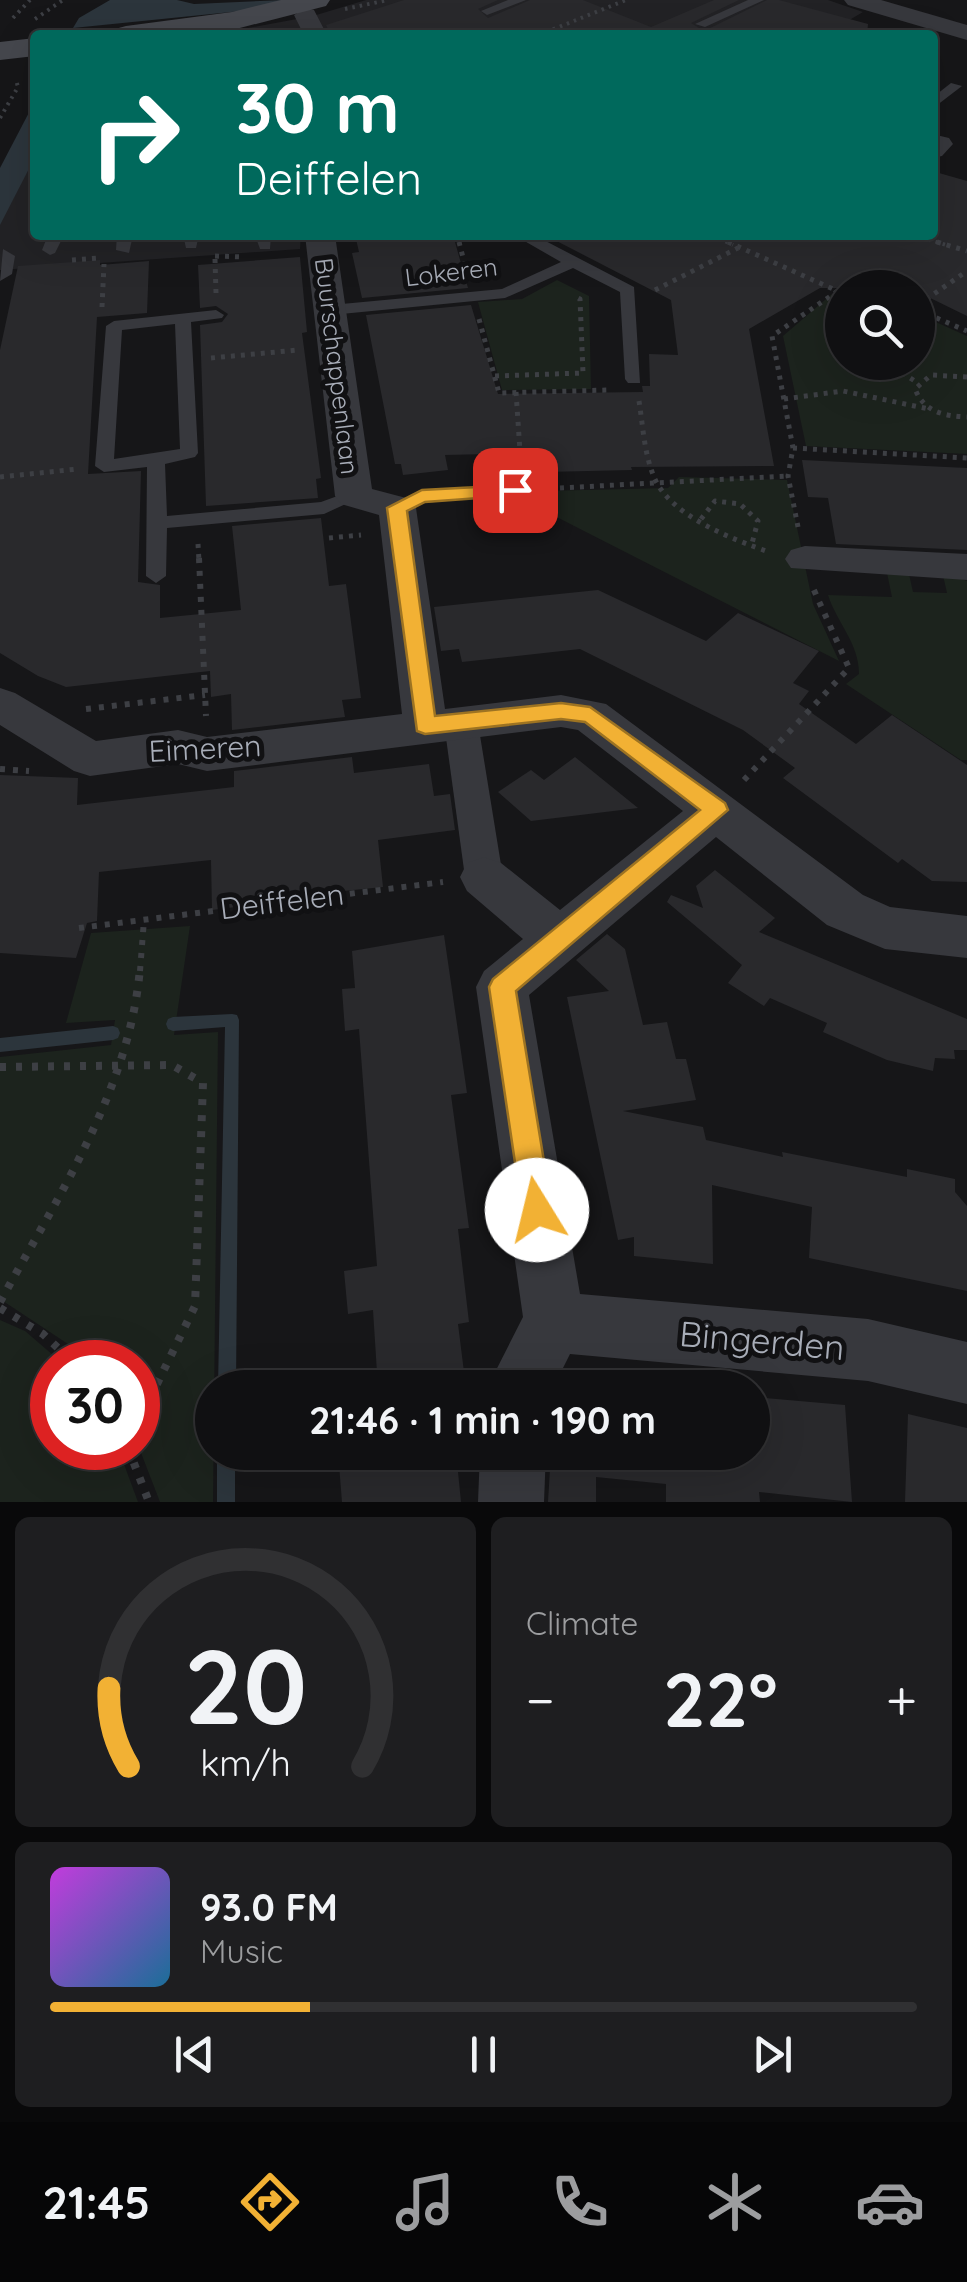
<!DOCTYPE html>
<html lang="en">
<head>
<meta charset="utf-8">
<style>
  body { margin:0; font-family:Quicksand,sans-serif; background:#1e1e20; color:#f1f3f6; height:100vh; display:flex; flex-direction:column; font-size:38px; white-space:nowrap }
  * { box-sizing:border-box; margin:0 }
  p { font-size:32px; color:#9c9d9f }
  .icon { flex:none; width:55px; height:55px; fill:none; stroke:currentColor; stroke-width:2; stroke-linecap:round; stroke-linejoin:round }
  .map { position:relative; height:1502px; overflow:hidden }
  .side { display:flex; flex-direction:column; gap:15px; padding:15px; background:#09090a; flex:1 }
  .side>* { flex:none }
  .banner { position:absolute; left:30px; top:30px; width:908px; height:210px; border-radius:10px; box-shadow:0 10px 40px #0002,0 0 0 2px #303032; background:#00695c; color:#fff; overflow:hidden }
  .buttons { position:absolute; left:825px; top:270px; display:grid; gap:20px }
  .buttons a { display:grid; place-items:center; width:110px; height:110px; border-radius:50%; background:#101012; box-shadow:0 10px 40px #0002,0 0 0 2px #303032; font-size:50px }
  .speed { position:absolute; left:30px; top:1340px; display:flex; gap:20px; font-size:50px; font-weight:700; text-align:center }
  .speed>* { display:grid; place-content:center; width:130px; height:130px; border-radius:50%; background:#101012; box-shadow:0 10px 40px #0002,0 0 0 2px #303032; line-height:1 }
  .speed .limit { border:15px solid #d22; background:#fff; color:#111 }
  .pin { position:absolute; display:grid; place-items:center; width:85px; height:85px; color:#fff; margin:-42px; border-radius:20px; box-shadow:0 5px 15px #0006 }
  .me { position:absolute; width:110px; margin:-55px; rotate:351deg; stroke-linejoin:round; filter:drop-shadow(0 0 8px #0008) }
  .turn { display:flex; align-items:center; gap:35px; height:210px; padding:0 40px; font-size:45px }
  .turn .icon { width:130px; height:130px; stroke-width:2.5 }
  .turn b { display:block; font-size:70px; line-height:85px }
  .big { font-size:75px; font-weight:700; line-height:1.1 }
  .side .card { flex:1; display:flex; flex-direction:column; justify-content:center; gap:15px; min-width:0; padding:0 35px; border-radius:15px; background:#1e1e20 }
  .side .dial { align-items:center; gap:0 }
  .dial svg { height:260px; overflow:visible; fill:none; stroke:#303032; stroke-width:7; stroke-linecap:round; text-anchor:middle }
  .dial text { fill:#f1f3f6; stroke:none }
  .song { display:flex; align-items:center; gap:30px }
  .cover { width:120px; height:120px; border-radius:15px; background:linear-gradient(135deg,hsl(290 70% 55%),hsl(200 70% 35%)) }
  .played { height:10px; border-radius:5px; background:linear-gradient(90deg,#f2b134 30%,#303032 30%) }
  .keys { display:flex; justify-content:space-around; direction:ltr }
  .heat { display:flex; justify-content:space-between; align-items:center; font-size:55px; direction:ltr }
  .side .tiles { flex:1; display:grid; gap:15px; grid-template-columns:1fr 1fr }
  .card:last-child { grid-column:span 2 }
  .trip { position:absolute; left:195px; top:1370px; width:575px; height:100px; border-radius:50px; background:#101012; box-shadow:0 10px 40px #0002,0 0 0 2px #303032; font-weight:700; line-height:100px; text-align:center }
  .tab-bar { display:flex; height:160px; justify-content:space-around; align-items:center; background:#060607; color:#9c9d9f }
  .tab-bar .icon { width:70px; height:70px }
  .tab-bar .selected { color:#f2b134 }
  .tab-bar b { font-size:45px; color:#f1f3f6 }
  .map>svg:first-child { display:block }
</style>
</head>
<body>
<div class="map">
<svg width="967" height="1502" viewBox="0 0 967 1502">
  <rect width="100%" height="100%" fill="#161618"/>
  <!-- built -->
  <g fill="#222225">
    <path d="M366 0H828L863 12 824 35H210L313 16Z"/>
    <path d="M35 157V235H301L300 249 0 270V220Z"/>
  </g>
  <!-- green -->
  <g fill="#1c231d">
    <path d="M557 280 589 296 591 389 502 390 478 302 522 299Z"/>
    <path d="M832 294 842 299V362H918V314L967 336V454L806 446 783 336Z"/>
    <path d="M679 477 787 480 813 604 839 661 535 506 541 491 668 488Z"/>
    <path d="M942 571 967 581V760H961L846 684 859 674C859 643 837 623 828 595L892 597 887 573 909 574 913 592 947 593Z"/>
    <path d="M190 926 174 1035 218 1032 213 1502H160L138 1445V1362H85L68 1344 0 1299V1057L111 1045 115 1020 66 1023 91 933Z"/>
    <path d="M0 1320 25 1331 61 1362H52V1448H118L138 1502H0Z"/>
  </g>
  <!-- water -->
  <g fill="#2c353c">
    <path d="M110 0H177L194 4 285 0 260 9 73 28 79 18Z"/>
    <path d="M35 101V157L0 225V168Z"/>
  </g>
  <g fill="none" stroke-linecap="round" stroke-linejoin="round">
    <!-- stream -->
    <g fill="#2c353c" fill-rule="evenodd">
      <path d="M232 1014 237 1015 239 1020 236 1388H218L225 1027 173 1031 168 1029 166 1024 168 1019 173 1017Z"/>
      <path d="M113 1026 118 1028 120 1033 118 1038 113 1040 0 1052V1038Z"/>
      <rect x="217" y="1452" width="18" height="50"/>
    </g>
  </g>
  <!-- building -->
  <g fill="#29292c">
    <path d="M404 0H498L478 9 488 18 530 0H583L651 27 714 0H739L691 23 704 31 767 0H779L868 24 867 35H331L326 25Z"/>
    <path d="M932 171 967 181V316L918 292V288H820L749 329 774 466 631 467 632 470 545 472V468L527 469 525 453 445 455 448 470 403 475 401 464H395L366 315 471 305 498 394 643 392 642 386H650L649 354 678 355 671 300 545 235H932Z"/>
    <path d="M360 235H453L468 288 362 298 352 253 359 252 356 239H361Z"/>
    <path d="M300 257 307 332 302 333 321 478 316 479 318 498 206 506 200 325 222 322 228 314 216 306 200 308 198 265Z"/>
    <path d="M100 260V265L149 261 147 313 97 317 88 474 141 471 138 582 160 585V618L241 610 232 526 321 518 329 586 346 584 361 698 342 700 345 717 232 730 231 694 211 697 210 671 66 687 38 676 0 653V350L18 266Z"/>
    <path d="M802 460 967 468V550L836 544 828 498 808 497Z"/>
    <path d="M598 590 706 641 738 613 819 651 793 683 809 691 799 704 856 744 892 715 967 765V882L932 881 902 859 898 863 783 778 795 768 743 730 580 649 462 662 459 649 441 651 434 607Z"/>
    <path d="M352 757 354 773 429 764 434 796 450 794 455 830 378 840 383 887 254 900 251 905 212 910 211 860 99 872 97 921 87 923 76 958 0 953V775L78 778 77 805 234 787V771Z"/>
    <path d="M575 757 638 808 531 821 498 792 531 770 544 780Z"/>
    <path d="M715 870 775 918 759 932 967 1019V1050H954L955 1059 935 1058 933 1071 887 1060 823 1032 827 1023 770 998 764 1006 728 983 742 965 667 902 671 895 703 908 696 886Z"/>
    <path d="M607 934 625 949 643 1025 667 1022 676 1059H686L696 1100 623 1111 703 1127 706 1140 783 1157 782 1152 907 1177V1169L955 1179V1192L967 1206V1291L809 1258 812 1207 712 1185 713 1264 634 1256V1237L618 1240 567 997 609 991 576 960Z"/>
    <path d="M444 935 467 1093 451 1095 469 1228 458 1229 469 1322 458 1324 466 1388H378L373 1310 348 1314 344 1271 377 1266 359 1029 345 1031 342 989 355 988 352 951Z"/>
    <path d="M752 1397 845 1405 852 1502 759 1492 760 1502H666V1484L596 1477V1502H548L551 1452H752Z"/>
    <path d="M908 1414 967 1428V1502H905Z"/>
    <path d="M338 1452H456L461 1502H342Z"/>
  </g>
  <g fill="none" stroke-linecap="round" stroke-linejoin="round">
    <!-- path-far3 -->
    <g stroke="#3d3f44" stroke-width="4" stroke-dasharray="2.5 5" stroke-linecap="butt">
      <path d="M345 9 388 0"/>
      <path d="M13 18 30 0"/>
      <path d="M35 19 63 0"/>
      <path d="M52 34 94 32"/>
      <path d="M539 35 626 0"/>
      <path d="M0 118 18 87 16 80"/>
      <path d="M457 235 460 245"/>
      <path d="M712 235 733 245"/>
      <path d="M914 235 946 245"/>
    </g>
    <!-- path-far2 -->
    <g stroke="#3d3f44" stroke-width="5" stroke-dasharray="4 6" stroke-linecap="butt">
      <path d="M459 242 467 273"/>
      <path d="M728 242 842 293"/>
      <path d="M937 242 967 251"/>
      <path d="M215 256 244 257"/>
      <path d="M215 259 216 293"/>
      <path d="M72 260 100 258"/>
      <path d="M655 290 738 248"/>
      <path d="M918 305 967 271"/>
      <path d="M102 307 104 264"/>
      <path d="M918 310 967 331"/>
      <path d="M479 319 499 393 610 390"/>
      <path d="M211 358 298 350"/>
      <path d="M885 362 918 383"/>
      <path d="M495 376 583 373 580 299 574 296"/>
      <path d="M967 377 931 375 915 389C924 412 944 416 967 417"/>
      <path d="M516 392 521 466"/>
      <path d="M784 399 843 391 929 409"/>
      <path d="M639 401C643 426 644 453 654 477 670 516 732 539 769 552"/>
      <path d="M793 448 967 458"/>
      <path d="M0 477 78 469"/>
      <path d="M540 489 788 476"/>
      <path d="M701 519 715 501 740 504 758 521 751 547"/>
      <path d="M798 527 788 476 793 448 772 336 838 291"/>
      <path d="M329 538 361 535"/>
      <path d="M198 544 199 561"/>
    </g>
    <!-- path-far1 -->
    <g stroke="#3d3f44" stroke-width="6" stroke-dasharray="5 8" stroke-linecap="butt">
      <path d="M199 558 206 716"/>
      <path d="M86 709 205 695"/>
      <path d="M0 769 29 771"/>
      <path d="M744 780 849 668 813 588"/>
      <path d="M79 928 443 882"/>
      <path d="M140 971 144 920"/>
    </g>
    <!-- path -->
    <g stroke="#3d3f44" stroke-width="8" stroke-dasharray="6 10" stroke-linecap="butt">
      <path d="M0 1067 172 1065 203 1083 195 1306 138 1423"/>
      <path d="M0 1302C57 1198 130 1089 140 968"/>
      <path d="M0 1308 43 1334 73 1362"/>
      <path d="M128 1448 149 1502"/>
    </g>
    <!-- service -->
    <g fill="#37383d" fill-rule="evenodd">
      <path d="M508 0H526L487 15 481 11Z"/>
      <path d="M748 0H764L705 27 695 24Z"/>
      <path d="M951 83 962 86 932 109V98Z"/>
      <path d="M48 235H64L55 253 50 255 42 250Z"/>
      <path d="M117 235H133L129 253 116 250Z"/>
      <path d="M183 235H199L196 248H186Z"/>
      <path d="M255 235H271L270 249H260Z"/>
      <path d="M514 235H534L634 287 640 383H628L625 379 620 292 573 268 505 298 331 315 323 310 331 305 502 289 561 262Z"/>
      <path d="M216 310 224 315 222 318 191 322 198 453 195 457 165 464 167 516 321 502 354 490 363 496 324 514 167 528 166 576 156 583 146 576 147 467 104 472 95 466 106 326 114 321ZM175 324 180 449 114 459 122 330Z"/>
      <path d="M515 484 522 486V494L425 503 397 514 387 508 422 491Z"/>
    </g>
    <!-- pedestrian -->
    <g fill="#37383d" fill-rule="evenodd">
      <path d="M3 249 15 256 12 274 0 281Z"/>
      <path d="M461 710 473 714 478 723 503 877 497 888 484 892 471 888 465 877 444 723 449 714Z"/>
    </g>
    <!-- minor -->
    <g fill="#37383d" fill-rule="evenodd">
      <path d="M844 0H881L967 25V40L848 5Z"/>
      <path d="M306 8 314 10 327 35H296L301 29 294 15Z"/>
      <path d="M932 134 949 138 953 144 942 156 932 158Z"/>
      <path d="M305 235H335L372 489 410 499 416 508 445 709 561 695 606 704 863 895 890 907 967 916V958L885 949 827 925 716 837 529 995 580 1294 868 1319 967 1342V1404L868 1381 570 1354 553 1388H487L523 1317 476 987 484 971 523 939 467 891 460 877 467 863 484 857 501 863 560 910 683 811 578 730 561 727 207 771 178 764 90 776 74 771 0 725V688L15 693 96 741 178 730 207 737 402 714 379 515 341 504 335 496Z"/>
      <path d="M805 546 967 554V580L791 568 785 559 791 550Z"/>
      <path d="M480 1452H546L544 1502H478Z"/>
    </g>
    <!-- secondary -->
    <g fill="#45474d" fill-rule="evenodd">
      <path d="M281 0H330L326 6 232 30 193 35H111L115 29 126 26 232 12Z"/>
      <path d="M35 38V56L0 60V42Z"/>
    </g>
  </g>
  <!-- route -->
  <path fill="#f2b134" stroke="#9d7322" stroke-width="2.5" d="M515 485 524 490 522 495 425 502 407 511 435 716 561 703 590 707 725 803 728 810 516 991 552 1210 547 1220 537 1225 527 1220 522 1210 489 987 493 979 700 810 585 722 561 719 425 734 417 731 387 508 422 490Z"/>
  <g text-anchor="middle" stroke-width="10" stroke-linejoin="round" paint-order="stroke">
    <!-- far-street labels -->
    <g font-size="25" fill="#a8adb8" stroke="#111113">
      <text transform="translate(451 272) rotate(-7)" y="9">Lokeren</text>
      <text transform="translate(337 366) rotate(83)" y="9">Buurschappenlaan</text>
    </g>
    <!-- street labels -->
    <g font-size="30" fill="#a8adb8" stroke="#111113">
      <text transform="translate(205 749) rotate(-3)" y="10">Eimeren</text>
      <text transform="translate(282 902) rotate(-7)" y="10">Deiffelen</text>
    </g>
    <!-- near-street labels -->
    <g font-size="35" fill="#a8adb8" stroke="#111113">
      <text transform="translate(762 1341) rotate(5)" y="12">Bingerden</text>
    </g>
  </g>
</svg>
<div class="buttons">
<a><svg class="icon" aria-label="search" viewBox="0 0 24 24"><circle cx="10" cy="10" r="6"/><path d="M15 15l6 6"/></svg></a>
</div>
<div class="speed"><div class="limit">30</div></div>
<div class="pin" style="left:515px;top:490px;background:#d93025"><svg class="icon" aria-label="arrive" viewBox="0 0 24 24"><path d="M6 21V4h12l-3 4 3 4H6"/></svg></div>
<svg class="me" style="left:537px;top:1210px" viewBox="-20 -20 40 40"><circle r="19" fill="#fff"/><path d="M0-13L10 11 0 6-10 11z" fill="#f2b134"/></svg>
<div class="trip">21:46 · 1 min · 190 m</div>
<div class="banner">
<div class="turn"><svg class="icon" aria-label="right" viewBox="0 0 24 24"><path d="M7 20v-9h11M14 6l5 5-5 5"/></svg><div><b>30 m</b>Deiffelen</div></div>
</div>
</div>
<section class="side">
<div class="tiles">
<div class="card dial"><svg viewBox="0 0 100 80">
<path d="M14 69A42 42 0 1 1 86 69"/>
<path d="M14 69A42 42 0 0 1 8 45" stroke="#f2b134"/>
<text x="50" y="56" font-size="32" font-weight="700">20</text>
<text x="50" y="72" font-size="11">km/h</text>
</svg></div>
<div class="card"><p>Climate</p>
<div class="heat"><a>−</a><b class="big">22°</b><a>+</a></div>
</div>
<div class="card">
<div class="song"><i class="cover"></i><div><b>93.0 FM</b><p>Music</p></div></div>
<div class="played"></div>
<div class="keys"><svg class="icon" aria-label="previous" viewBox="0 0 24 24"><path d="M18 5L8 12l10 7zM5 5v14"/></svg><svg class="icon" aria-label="pause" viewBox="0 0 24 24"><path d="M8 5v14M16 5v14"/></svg><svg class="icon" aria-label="next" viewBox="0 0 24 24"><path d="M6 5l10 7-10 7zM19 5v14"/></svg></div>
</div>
</div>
</section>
<nav class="tab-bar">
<b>21:45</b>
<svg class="icon selected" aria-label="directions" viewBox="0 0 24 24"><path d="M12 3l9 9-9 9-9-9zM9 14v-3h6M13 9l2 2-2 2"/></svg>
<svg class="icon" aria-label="music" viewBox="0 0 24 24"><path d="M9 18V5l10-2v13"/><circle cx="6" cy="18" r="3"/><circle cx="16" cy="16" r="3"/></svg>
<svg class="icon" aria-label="phone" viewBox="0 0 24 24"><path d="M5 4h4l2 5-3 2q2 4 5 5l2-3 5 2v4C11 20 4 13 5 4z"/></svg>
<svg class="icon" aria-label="climate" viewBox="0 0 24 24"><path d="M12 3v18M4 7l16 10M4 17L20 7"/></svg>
<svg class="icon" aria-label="car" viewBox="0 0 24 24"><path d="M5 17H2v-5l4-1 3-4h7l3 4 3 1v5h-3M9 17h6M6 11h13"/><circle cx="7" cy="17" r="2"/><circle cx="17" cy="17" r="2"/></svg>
</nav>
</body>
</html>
